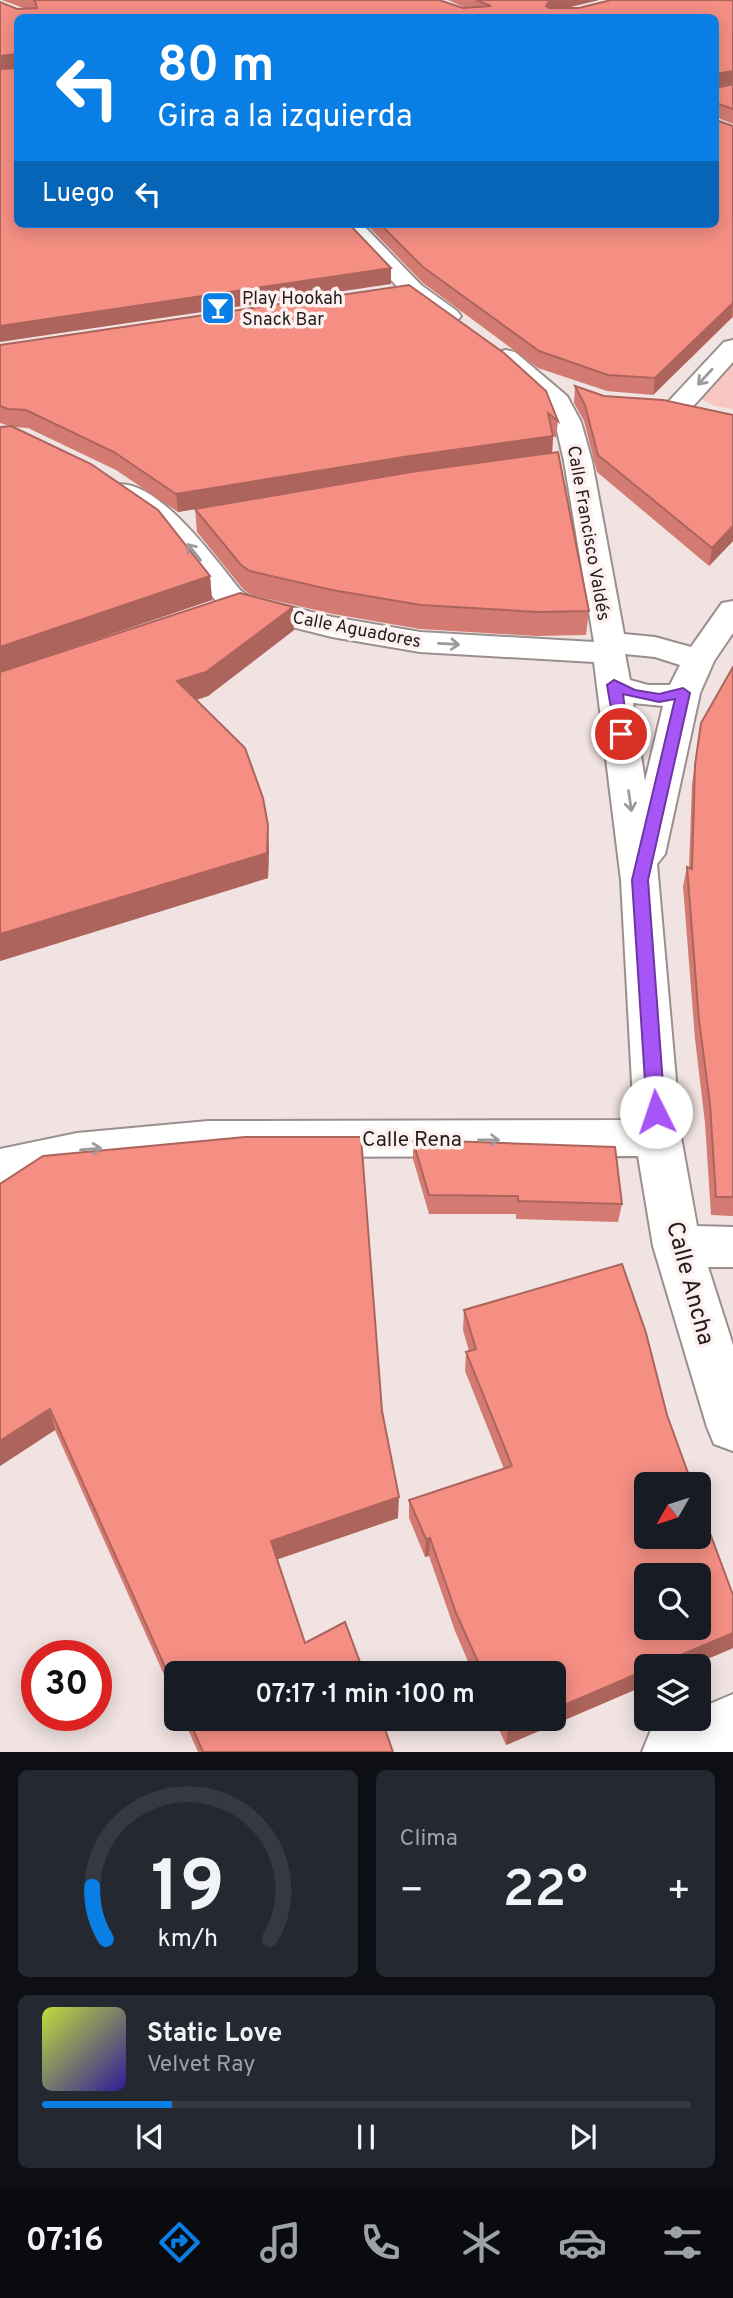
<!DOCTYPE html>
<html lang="es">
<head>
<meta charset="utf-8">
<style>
  body { margin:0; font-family:Overpass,sans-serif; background:#242831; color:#f1f3f6; height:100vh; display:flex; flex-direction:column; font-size:26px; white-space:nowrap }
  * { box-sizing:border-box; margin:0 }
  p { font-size:23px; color:#9ea1a6 }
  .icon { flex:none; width:38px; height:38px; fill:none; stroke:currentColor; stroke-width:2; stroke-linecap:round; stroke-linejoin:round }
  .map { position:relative; height:1752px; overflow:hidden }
  .sheet { display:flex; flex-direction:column; gap:18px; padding:18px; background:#0d0f14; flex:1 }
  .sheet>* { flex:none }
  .guide { position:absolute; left:14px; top:14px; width:705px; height:214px; border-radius:10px; box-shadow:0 4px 18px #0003; background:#097fe6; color:#fff; overflow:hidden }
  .needle { width:46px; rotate:231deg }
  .buttons { position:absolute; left:634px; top:1472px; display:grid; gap:14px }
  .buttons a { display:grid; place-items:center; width:77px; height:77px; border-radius:10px; background:#171b24; box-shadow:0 4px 18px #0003; font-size:35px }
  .speed { position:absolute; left:21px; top:1640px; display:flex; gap:14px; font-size:35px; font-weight:700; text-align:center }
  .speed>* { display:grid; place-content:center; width:91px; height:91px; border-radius:50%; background:#171b24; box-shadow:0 4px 18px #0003; line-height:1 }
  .speed .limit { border:10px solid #d22; background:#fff; color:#111 }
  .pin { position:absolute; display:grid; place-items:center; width:60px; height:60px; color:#fff; margin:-30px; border:4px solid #fff; border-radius:50%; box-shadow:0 2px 7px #0007 }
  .me { position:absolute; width:77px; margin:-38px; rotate:356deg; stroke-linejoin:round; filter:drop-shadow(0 0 5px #0008) }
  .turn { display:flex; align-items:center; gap:24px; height:147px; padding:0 28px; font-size:32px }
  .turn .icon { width:91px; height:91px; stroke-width:2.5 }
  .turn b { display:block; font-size:49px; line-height:60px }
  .then { display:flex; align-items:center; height:66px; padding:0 28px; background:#0003; gap:14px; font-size:26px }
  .big { font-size:52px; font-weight:600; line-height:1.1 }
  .sheet .card { flex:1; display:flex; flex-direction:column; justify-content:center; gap:10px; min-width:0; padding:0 24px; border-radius:10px; background:#242831 }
  .sheet .dial { align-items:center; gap:0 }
  .dial svg { height:182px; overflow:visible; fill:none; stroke:#363941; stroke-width:7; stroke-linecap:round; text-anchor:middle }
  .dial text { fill:#f1f3f6; stroke:none }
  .song { display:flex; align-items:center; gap:21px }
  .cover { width:84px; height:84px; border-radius:10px; background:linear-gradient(135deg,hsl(70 70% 55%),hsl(250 70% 35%)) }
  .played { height:7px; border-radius:4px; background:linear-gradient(90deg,#097fe6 20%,#363941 20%) }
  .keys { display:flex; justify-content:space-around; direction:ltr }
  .heat { display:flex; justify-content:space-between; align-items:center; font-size:38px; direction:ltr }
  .sheet .tiles { flex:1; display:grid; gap:18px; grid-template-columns:1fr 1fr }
  .card:last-child { grid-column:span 2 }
  .trip { position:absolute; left:164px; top:1661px; width:402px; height:70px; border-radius:10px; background:#171b24; box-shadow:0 4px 18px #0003; font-weight:600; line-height:70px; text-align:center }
  .menu { display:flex; height:112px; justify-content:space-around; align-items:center; background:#090b0e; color:#9ea1a6 }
  .menu .icon { width:49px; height:49px }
  .menu .on { color:#097fe6 }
  .menu b { font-size:32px; color:#f1f3f6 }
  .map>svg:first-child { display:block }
</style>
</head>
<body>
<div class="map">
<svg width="733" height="1752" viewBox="0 0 733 1752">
  <rect width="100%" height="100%" fill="#f0e3e1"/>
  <!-- green -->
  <path fill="#f8c6c0" d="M733 360V409L715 406 700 398Z"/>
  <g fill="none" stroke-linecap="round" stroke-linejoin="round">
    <!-- street casing -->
    <g stroke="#9b8f8e" stroke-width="4">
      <g id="street">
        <path d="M339 224H362L421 285 457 311 461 316 457 321H441L405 295Z"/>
        <path d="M733 340V362L687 413 678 415 669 413 665 407 669 401 724 342Z"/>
        <path d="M506 350 515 352 567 396 581 422 592 461 624 634 655 637 691 647 722 603 733 601V633L714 661 700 693 665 854 657 864 681 1137 697 1226 733 1227V1267H708L733 1345V1451L714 1444 707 1427 653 1246 638 1156 208 1157 77 1169 0 1187V1149L77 1133 208 1121 634 1120 621 880 594 662 420 652 332 637 228 611 219 605 162 531 114 497 110 491 114 485C156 475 217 562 241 591L250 597 332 617 420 632 594 642 564 461 555 422 547 406 494 357 497 352ZM625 654 655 657 680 665 670 685H648L630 680ZM633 703 663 706 645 781Z"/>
        <path d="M733 1694V1752H642L651 1730 677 1718H698V1709Z"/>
      </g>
    </g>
    <!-- street -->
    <use href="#street" fill="#fff" fill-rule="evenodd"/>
  </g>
  <!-- wall -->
  <g fill="#d37b72">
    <path d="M2 0H439L463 8H466L448 0H599L566 8 733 1V83L716 87 733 84V124L716 117 17 9H26Z"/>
    <path d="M733 126V317L653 395 607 391 538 368 423 283 366 224H716Z"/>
    <path d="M409 285 558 421 556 438 553 435 552 453 589 611 586 635 535 636 420 629 333 614 251 595 243 589 197 532 195 509 178 512 116 470 28 428 13 427 210 576 212 600 9 669 294 630 208 696 196 700 269 850 268 878 0 961 10 426 0 423V345Z"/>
    <path d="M575 386 604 396 733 415V541L709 566 597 472 584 421 574 403Z"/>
    <path d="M733 667V1216L711 1215 705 1123 695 1039 683 886 687 867 689 868 692 784 701 723Z"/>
    <path d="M413 1141 622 1204 618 1222 516 1219V1214H429L413 1159Z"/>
    <path d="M0 1184 382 1411 398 1518 277 1559 305 1643 364 1673H177V1704L55 1430 0 1466Z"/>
    <path d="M464 1310 667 1415 733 1595V1648L691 1666H646V1685L506 1745 494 1718H555V1673H473L455 1631 429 1556 425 1557 409 1518V1500L504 1469 465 1371 466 1352 469 1351 463 1330Z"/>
    <path d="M183 1718H381L393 1752H198Z"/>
  </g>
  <!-- shaded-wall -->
  <g fill="#ac645c">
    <path d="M550 0H599L549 12 546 6Z"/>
    <path d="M18 54V67L0 69V56Z"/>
    <path d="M733 71V83L716 87V74Z"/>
    <path d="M391 268V284L0 342V326Z"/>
    <path d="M733 303 732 317 653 395 655 378Z"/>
    <path d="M553 436 552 454 410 473 178 512 176 494 410 456Z"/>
    <path d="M733 526V541L709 566 712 548Z"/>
    <path d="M210 576 212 600 0 672V647Z"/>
    <path d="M293 607 294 630 208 696 180 705 177 681Z"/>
    <path d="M268 825 269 850 268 878 0 961V934Z"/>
    <path d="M50 1409 55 1430 0 1466V1441Z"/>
    <path d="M399 1497 398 1518 273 1561 271 1541Z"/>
    <path d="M430 1538 429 1556 425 1557 426 1539Z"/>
    <path d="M733 1633V1648L691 1666H655Z"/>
    <path d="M646 1670V1685L506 1745 508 1729 532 1718H555V1709Z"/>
  </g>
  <!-- building -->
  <g fill="#f58f84" stroke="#ac645c" stroke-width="2" fill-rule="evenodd">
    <path d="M33 0H439L463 8 491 6 476 0H552H550L546 6 549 8H579L611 0H730L733 1V71L716 74V18H18V54L0 56V2L17 9 37 8 35 1Z"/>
    <path d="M18 68V224H349L391 268 0 326V69Z"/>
    <path d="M716 75V88L733 84V109L716 103V118Z"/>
    <path d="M716 120 733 126V303L655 378 608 375 539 351 423 267 380 224H716Z"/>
    <path d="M409 285 504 353 546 391 558 421 548 413 553 436 410 456 176 494 114 452 26 410 8 409 0 406V345Z"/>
    <path d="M575 386 604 396 663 400 733 415V526L712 548 598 455 585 405Z"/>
    <path d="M11 426 91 464 158 510 210 576 0 647V427Z"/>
    <path d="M558 452 589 611 537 612 421 605 332 590 250 571 241 565 195 509 411 472Z"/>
    <path d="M240 593 293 607 206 672 177 681 245 748 263 798 268 825 267 853 0 934V672Z"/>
    <path d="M733 667V1197H716L710 1104 699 1020 687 867 692 869 695 765 701 723Z"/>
    <path d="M245 1137H361L382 1411 399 1497 271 1541 305 1643 345 1622 364 1673H177V1694L50 1409 0 1441V1184L43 1156Z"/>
    <path d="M413 1141H448L615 1147 622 1204 518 1201V1196L429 1195Z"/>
    <path d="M622 1264 646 1333 667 1415 692 1484H646V1536H698V1501L733 1595V1633L655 1666H646V1670L555 1709V1673H483L456 1613 430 1538 426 1539 409 1500 512 1466 466 1352 476 1349 464 1310ZM646 1575H698V1628H646Z"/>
    <path d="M188 1718H381L393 1752H203Z"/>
    <path d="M504 1718H532L508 1729Z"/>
  </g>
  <!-- one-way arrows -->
  <defs><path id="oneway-shaft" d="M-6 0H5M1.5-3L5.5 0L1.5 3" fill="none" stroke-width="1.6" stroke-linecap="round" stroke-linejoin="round" transform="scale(1.75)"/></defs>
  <g stroke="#9c9a9a">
    <use href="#oneway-shaft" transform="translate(705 377) rotate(133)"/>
    <use href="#oneway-shaft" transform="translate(194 552) rotate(-129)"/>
    <use href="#oneway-shaft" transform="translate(449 644) rotate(3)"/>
    <use href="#oneway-shaft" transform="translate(630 801) rotate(82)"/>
    <use href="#oneway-shaft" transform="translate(489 1140)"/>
    <use href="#oneway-shaft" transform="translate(91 1149) rotate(-5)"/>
  </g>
  <!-- route -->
  <path fill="#a855f7" stroke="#6d37a1" stroke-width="2" d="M614 680 635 690 659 694 683 688 690 693 648 880 665 1112 663 1117 656 1119 650 1117 647 1112 632 880 675 699 659 702 623 694 628 734 626 737H616L607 685Z"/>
  <!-- icons -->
  <defs>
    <g id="bar-square" transform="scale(1.75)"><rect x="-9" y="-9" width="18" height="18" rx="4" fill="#097fe6" stroke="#fef0ef"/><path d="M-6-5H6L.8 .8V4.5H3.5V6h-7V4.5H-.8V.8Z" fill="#fff"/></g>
  </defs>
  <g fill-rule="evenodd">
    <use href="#bar-square" x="218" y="308"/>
  </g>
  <g text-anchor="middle" stroke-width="7" stroke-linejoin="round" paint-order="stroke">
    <!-- far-poi labels -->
    <g font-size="18" fill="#231e1e" stroke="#fef0ef" text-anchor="start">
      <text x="242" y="304">Play Hookah<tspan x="242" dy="21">Snack Bar</tspan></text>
    </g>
    <!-- far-street labels -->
    <g font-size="18" fill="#231e1e" stroke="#fef0ef">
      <text transform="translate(589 533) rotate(80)" y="6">Calle Francisco Valdés</text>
      <text transform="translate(357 629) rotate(11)" y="6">Calle Aguadores</text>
    </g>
    <!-- street labels -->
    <g font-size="21" fill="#231e1e" stroke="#fef0ef">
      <text x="412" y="1146">Calle Rena</text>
    </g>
    <!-- near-street labels -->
    <g font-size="24" fill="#231e1e" stroke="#fef0ef">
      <text transform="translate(691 1283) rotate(75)" y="8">Calle Ancha</text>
    </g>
  </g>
</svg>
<div class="buttons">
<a><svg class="needle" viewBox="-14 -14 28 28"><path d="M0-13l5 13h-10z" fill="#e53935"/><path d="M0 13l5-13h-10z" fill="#9ea1a6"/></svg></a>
<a><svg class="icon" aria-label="search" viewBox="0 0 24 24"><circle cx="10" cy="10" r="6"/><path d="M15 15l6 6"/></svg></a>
<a><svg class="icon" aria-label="layers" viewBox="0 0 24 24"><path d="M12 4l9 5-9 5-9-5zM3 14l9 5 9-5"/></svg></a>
</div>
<div class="speed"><div class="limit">30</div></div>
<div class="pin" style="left:621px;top:734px;background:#d93025"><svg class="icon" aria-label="arrive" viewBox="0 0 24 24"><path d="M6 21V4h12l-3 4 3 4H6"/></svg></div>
<svg class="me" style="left:656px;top:1112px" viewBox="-20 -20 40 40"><circle r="19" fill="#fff"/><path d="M0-13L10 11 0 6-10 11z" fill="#a855f7"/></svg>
<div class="trip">07:17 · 1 min · 100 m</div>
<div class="guide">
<div class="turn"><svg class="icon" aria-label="left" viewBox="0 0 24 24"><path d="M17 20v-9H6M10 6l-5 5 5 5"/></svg><div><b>80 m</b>Gira a la izquierda</div></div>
<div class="then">Luego<svg class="icon" aria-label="left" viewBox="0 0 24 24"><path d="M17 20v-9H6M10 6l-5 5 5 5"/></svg></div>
</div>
</div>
<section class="sheet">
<div class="tiles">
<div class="card dial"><svg viewBox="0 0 100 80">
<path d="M14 69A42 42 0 1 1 86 69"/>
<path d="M14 69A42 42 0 0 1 8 46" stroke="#097fe6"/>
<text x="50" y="56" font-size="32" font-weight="700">19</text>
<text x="50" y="72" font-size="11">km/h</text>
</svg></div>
<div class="card"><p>Clima</p>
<div class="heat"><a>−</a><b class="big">22°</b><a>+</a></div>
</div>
<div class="card">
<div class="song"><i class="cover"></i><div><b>Static Love</b><p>Velvet Ray</p></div></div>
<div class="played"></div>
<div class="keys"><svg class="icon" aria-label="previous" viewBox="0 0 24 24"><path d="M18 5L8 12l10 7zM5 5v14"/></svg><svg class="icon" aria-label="pause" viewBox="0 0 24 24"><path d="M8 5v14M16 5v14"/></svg><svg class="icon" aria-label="next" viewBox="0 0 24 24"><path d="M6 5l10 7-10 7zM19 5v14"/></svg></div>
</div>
</div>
</section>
<nav class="menu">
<b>07:16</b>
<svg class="icon on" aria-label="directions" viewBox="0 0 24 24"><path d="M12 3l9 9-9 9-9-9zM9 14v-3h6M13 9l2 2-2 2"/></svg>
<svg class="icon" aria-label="music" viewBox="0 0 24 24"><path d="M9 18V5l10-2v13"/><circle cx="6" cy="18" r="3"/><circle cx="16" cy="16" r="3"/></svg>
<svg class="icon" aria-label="phone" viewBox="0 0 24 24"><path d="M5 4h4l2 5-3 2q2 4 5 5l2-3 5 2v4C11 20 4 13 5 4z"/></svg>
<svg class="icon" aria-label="climate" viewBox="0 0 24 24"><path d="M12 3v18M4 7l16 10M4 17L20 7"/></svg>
<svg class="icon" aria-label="car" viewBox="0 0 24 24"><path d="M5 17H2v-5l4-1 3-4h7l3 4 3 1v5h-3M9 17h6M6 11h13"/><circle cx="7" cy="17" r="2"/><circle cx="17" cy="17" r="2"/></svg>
<svg class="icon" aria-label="filters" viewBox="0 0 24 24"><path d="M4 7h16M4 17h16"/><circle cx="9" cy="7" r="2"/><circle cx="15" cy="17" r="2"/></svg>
</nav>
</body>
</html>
